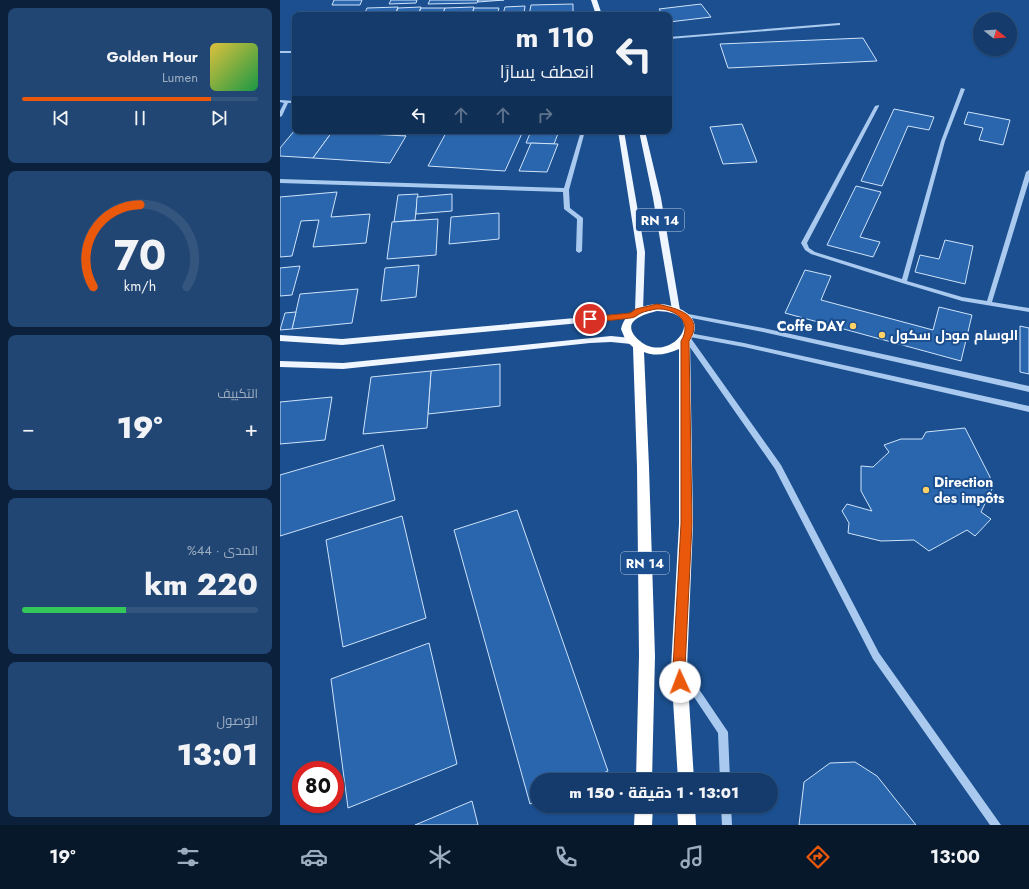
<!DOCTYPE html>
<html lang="ar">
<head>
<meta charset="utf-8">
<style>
  body { margin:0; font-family:Jost,Cairo,sans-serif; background:#214673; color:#f1f3f6; direction:rtl; height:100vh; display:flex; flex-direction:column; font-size:15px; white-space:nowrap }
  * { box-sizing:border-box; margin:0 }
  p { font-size:13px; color:#9dadc1 }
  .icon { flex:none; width:22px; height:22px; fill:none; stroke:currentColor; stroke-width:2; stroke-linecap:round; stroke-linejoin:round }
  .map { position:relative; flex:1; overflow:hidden; direction:ltr }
  .details { display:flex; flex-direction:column; gap:8px; padding:8px; background:#0b203b; width:280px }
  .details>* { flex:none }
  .hud { position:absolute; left:12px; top:12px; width:380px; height:122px; border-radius:8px; box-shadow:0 1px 3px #0004,0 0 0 1px #33557e; direction:rtl; background:#143b6b; color:#f1f3f6; overflow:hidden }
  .needle { width:26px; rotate:107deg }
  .controls { position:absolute; left:693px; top:12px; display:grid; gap:8px }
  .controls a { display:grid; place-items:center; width:44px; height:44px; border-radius:50%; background:#143b6b; box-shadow:0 1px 3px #0004,0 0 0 1px #33557e; font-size:20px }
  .speed { position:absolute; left:12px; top:761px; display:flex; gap:8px; font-size:20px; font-weight:700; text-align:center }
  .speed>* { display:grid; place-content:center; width:52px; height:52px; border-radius:50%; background:#143b6b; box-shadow:0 1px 3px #0004,0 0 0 1px #33557e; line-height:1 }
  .speed .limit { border:6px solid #d22; background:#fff; color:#111 }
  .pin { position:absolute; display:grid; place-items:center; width:34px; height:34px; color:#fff; margin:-17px; border:2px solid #fff; border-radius:50%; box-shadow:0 1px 4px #0007 }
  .me { position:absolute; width:44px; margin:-22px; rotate:358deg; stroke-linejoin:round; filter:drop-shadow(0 0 3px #0008) }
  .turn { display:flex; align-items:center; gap:14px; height:84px; padding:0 12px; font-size:18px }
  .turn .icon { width:52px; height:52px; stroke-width:2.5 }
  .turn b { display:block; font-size:28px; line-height:34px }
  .lanes { display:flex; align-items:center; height:38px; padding:0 12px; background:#0003; justify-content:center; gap:20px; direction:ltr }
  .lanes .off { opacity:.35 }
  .big { font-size:30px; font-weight:800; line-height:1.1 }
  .details .tile { flex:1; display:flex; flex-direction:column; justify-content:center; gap:6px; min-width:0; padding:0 14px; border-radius:8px; background:#214673 }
  .details .dial { align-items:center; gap:0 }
  .dial svg { height:104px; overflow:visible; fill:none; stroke:#33557e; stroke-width:7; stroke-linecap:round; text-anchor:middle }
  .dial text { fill:#f1f3f6; stroke:none }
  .song { display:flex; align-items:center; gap:12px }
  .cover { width:48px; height:48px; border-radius:6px; background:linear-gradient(135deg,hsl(50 70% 55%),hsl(140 70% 35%)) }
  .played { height:4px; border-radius:2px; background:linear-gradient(90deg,#ea580c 80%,#33557e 80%) }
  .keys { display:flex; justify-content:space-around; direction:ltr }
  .heat { display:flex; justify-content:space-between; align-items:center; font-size:22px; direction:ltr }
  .charge { height:6px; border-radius:3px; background:linear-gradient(90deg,#34c759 44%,#33557e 0) }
  .trip { position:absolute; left:250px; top:773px; width:248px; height:40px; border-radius:20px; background:#143b6b; box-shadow:0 1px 3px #0004,0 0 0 1px #33557e; font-weight:800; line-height:40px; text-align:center; direction:rtl }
  .dock { display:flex; height:64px; justify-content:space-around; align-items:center; background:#08182b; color:#9dadc1 }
  .dock .icon { width:28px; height:28px }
  .dock .on { color:#ea580c }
  .dock b { font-size:18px; color:#f1f3f6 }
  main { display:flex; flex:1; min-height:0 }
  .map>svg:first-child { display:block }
</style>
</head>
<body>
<main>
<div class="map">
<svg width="749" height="825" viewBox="0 0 749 825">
  <rect width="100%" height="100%" fill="#1b4f8f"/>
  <!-- building -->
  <g fill="#2a66ad" stroke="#cfe3fa">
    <path d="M54 0H82L80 5H52Z"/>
    <path d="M111 0H137L136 3 109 4Z"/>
    <path d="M150 0H198L197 3 148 4Z"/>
    <path d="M198 0H224L198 2Z"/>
    <path d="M293 4V15H249L251 5Z"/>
    <path d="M421 4 431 17 389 22V15H383L379 9Z"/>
    <path d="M245 6 244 14H223L225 7Z"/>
    <path d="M141 7 138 15H115L118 8Z"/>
    <path d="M194 7 192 15H162L165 8Z"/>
    <path d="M87 8 118 7 115 15H84Z"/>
    <path d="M141 8H165L162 15H138Z"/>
    <path d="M194 8H219L217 15H192Z"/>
    <path d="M583 38 597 61 448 68 440 44Z"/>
    <path d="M614 109 654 117 649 130 628 126 602 186 581 181Z"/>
    <path d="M688 112 730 120 723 145 699 140 703 128 684 124Z"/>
    <path d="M462 124 477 162 443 164 430 127Z"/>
    <path d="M15 130V131L52 132 33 158 0 156V148Z"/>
    <path d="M53 131H128L125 136Z"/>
    <path d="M167 131H243L225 171 148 166Z"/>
    <path d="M251 131H279L274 144 246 143Z"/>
    <path d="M52 132 126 136 110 163 33 158Z"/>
    <path d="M251 143 278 144 267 172 239 171Z"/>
    <path d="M576 186 601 192 580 237 600 242 593 257 547 245Z"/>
    <path d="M57 192 51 217 90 214 86 243 33 247 39 220 21 221 12 256 0 257V197Z"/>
    <path d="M138 194 135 220 114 222 118 195Z"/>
    <path d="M172 194V211L136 214 137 197Z"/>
    <path d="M219 213V239L169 244 171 217Z"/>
    <path d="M158 219 156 255 107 259 112 222Z"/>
    <path d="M665 240 693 246 685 284 635 272 640 255 659 259Z"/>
    <path d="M139 265 136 297 101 301 105 268Z"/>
    <path d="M20 266 12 295 0 296V268Z"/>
    <path d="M525 270 551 276 541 300 653 330 659 307 692 315 681 361 505 313Z"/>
    <path d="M78 289 72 323 12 329 20 294Z"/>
    <path d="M16 312 12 329 0 330 5 313Z"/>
    <path d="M740 326 749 328V374L740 372Z"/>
    <path d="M220 364V406L148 414 151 371Z"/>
    <path d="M151 371 147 428 83 434 91 377Z"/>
    <path d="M52 397 45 440 0 444V402Z"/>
    <path d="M685 428 710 477 712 489 701 512 711 519 695 536 687 530 649 551 634 540 601 541 568 533 569 523 562 511 567 504 592 511 581 491V466L593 467 609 452 604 445 621 439H642L646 432Z"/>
    <path d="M103 445 115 500 0 536V475Z"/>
    <path d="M237 510 328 771 307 780H257V801L250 804 174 530Z"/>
    <path d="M122 516 146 618 63 647 46 540Z"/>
    <path d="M149 643 177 764 68 808 51 679Z"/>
    <path d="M575 762 597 776 636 825H519L524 782 550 763Z"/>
    <path d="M192 801 198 825H135Z"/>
  </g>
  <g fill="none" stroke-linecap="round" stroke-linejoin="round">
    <!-- minor -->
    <g fill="#a9c9ee" fill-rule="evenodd">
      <path d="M559 23H560V25L389 39V37Z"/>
      <rect x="0" y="51" width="15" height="2"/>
      <path d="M389 62 391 63 393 69 389 68Z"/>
      <path d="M681 88 685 89 665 141 627 281 682 297 707 301 746 172 749 170V181L712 302 749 308V312L682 301 622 283 531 254 525 250 521 243 595 106 599 105V106L527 243 529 248 535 252 622 279 661 141Z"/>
      <path d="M0 100 15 101V103H8L2 116 0 117V111L4 103 0 102Z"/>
      <path d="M301 131H305L289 190 290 208 303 218 302 251 299 253 296 251 297 219 284 209 283 192 0 183V179L284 188Z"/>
      <path d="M403 313 483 328 749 386V392L483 332 401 316 400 315 401 314Z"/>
      <path d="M407 333H409L464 343 749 406V412L464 347 410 337 501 465 599 653 721 825H710L593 659 495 469 405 340 404 338 406 336Z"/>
      <path d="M403 669 406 670 446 729 448 732 450 780H440L438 733 398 673 400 670Z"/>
      <path d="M441 806H451L452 825H442Z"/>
    </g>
    <!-- major -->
    <g fill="#f0f6ff" fill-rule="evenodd">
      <path d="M311 0H317L322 15H316Z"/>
      <path d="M338 131H344L365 252 363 311 359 314 355 311 357 252Z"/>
      <path d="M359 131H365L381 198 400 310 396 313 392 310 373 198Z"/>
      <path d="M351 313 355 316 354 318 62 345 0 341V335L62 339Z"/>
      <path d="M331 336 351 338 356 341 351 344 331 342 310 343 63 369 0 367V361L63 363Z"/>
    </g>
    <!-- highway -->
    <g fill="#fff" fill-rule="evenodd">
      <path d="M379 304C399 305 426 317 410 341L413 524 407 668 414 780H398L391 668 399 524V349C387 354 376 357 364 352L369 467 375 656 372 780H356L359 656 357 467 353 347 346 341 341 329C346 310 361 305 379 304ZM377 311C433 312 389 366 360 341 339 323 360 315 377 311Z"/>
      <path d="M355 806H373L372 825H354Z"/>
      <path d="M397 806H415L416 825H398Z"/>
    </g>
  </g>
  <!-- route -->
  <path fill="#ea580c" stroke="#983908" d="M377 304C396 308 426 315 409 341L412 524 405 668 406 682 404 686 400 688 396 686 393 668 401 524V341C413 322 396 308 376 309 372 310 365 311 361 313 357 315 355 318 350 318 337 320 324 321 310 322L306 319 310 317 350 313 356 309Z"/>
  <!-- markers -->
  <g fill="#ffd166" stroke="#1b4f8f" stroke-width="1.5">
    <circle cx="573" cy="326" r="4"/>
    <circle cx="602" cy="335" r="4"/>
    <circle cx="646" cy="490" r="4"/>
  </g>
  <g text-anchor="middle" stroke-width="4" stroke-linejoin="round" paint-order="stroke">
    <!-- shield labels -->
    <g fill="#1b4f8f" stroke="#bbcadd" stroke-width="1">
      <rect x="356" y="209" width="48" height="22" rx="3"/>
      <rect x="341" y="552" width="48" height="22" rx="3"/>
    </g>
    <g font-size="13" font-weight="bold" fill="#fff">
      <text x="380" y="225">RN 14</text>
      <text x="365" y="568">RN 14</text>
    </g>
    <!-- poi labels -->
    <g font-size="14" font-weight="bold" fill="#fff" stroke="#1b4f8f" text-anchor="start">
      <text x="565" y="331" text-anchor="end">Coffe DAY</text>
      <text x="610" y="340">الوسام مودل سكول</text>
      <text x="654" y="487">Direction<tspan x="654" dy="16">des impôts</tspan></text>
    </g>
  </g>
</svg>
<div class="controls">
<a><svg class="needle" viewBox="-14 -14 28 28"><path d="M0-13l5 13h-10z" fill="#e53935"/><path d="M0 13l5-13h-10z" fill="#9dadc1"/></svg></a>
</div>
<div class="speed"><div class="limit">80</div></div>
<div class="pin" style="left:310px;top:319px;background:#d93025"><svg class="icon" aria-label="arrive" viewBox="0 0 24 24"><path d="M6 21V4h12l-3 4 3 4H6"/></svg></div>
<svg class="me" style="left:400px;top:682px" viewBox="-20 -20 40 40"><circle r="19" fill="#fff"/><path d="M0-13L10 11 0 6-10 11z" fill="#ea580c"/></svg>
<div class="trip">13:01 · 1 دقيقة · 150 m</div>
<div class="hud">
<div class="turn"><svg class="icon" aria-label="left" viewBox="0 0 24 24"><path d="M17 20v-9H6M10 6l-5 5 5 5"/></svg><div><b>110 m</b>انعطف يسارًا</div></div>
<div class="lanes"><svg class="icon" aria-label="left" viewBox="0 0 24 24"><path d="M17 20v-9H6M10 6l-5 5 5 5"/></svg><svg class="icon off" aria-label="ahead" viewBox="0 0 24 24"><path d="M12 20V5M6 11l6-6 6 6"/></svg><svg class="icon off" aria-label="ahead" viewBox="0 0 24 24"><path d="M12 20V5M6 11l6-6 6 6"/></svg><svg class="icon off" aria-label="right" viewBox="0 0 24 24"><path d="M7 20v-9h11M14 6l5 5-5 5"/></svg></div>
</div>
</div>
<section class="details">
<div class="tile">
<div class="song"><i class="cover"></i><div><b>Golden Hour</b><p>Lumen</p></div></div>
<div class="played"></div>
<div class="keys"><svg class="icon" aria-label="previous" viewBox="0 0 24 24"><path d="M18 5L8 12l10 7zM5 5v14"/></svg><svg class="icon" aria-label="pause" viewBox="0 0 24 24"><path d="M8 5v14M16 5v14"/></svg><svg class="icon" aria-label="next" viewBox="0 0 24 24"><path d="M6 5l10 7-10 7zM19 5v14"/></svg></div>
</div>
<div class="tile dial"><svg viewBox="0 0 100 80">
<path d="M14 69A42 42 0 1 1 86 69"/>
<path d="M14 69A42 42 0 0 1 50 6" stroke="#ea580c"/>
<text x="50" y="56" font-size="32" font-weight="700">70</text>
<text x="50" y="72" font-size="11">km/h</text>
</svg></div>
<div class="tile"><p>التكييف</p>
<div class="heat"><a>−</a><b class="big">19°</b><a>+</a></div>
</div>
<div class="tile"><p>المدى · 44%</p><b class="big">220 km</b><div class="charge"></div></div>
<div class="tile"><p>الوصول</p><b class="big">13:01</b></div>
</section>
</main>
<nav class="dock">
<b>13:00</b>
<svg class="icon on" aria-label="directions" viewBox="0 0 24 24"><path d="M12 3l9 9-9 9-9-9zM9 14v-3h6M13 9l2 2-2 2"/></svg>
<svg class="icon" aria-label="music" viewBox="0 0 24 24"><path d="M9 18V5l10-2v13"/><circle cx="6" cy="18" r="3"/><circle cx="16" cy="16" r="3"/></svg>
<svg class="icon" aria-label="phone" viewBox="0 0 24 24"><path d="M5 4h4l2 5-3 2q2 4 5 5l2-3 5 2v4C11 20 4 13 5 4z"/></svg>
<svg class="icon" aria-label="climate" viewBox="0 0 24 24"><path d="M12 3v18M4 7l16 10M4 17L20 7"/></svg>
<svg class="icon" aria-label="car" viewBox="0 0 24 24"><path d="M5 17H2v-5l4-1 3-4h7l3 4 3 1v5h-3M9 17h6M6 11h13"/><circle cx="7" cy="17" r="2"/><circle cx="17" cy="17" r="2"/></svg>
<svg class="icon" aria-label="filters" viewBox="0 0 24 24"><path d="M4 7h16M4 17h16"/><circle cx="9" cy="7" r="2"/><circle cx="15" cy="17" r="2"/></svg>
<b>19°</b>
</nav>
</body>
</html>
